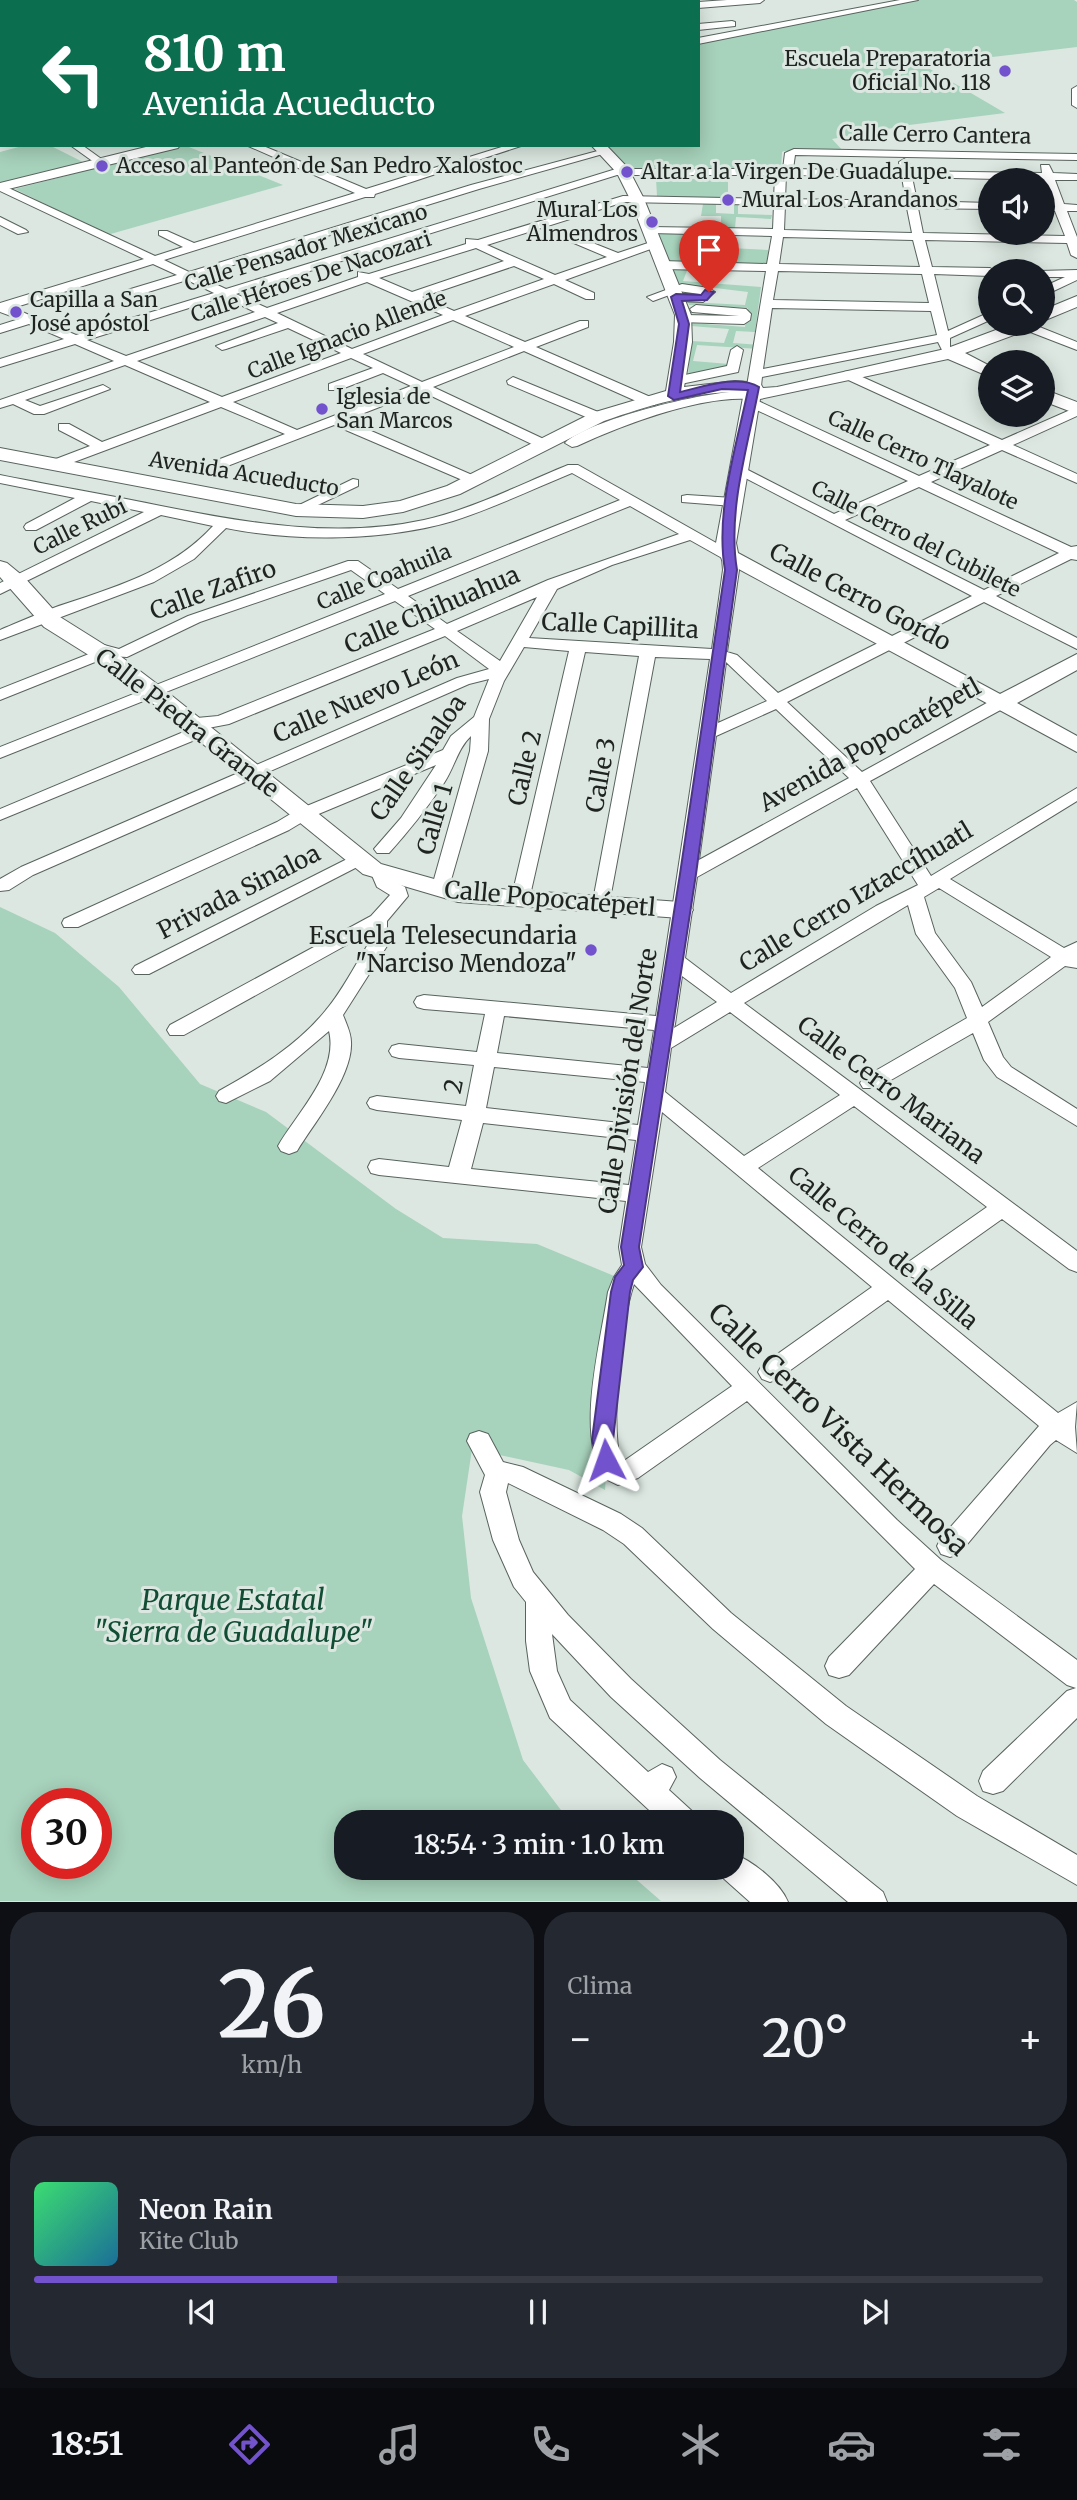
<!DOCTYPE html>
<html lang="es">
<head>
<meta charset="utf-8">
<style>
  body { margin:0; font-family:Merriweather,serif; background:#242831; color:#f1f3f6; height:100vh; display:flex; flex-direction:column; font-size:26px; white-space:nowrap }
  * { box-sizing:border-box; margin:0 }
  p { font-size:23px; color:#9ea1a6 }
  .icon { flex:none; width:38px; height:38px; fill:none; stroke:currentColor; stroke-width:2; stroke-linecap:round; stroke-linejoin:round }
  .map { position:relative; height:1902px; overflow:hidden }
  .panel { display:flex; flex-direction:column; gap:10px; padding:10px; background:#0d0f14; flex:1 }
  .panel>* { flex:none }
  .banner { position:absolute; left:0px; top:0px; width:700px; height:147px; box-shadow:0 4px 18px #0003; background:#0b6e4f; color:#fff; overflow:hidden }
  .controls { position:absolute; left:978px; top:168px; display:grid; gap:14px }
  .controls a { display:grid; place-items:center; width:77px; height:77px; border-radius:50%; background:#171b24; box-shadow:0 4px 18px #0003; font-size:35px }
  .speed { position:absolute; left:21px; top:1788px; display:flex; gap:14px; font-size:35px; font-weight:700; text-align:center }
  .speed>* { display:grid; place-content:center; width:91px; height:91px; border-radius:50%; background:#171b24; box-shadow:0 4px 18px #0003; line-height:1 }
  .speed .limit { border:10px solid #d22; background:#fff; color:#111 }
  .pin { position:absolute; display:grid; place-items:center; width:60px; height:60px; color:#fff; margin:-72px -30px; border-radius:50% 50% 50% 0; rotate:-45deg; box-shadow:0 0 7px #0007 }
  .pin .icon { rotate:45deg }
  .me { position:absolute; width:77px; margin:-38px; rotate:356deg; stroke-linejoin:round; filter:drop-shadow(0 0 5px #0008) }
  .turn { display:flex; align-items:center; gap:24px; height:147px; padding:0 28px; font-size:32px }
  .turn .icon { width:91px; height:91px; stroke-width:2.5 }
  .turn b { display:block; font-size:49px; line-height:60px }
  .big { font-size:52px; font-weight:600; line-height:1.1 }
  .panel .tile { flex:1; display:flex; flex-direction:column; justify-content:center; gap:10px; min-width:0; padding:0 24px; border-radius:28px; background:#242831 }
  .panel .dial { align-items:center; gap:0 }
  .dial b { font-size:91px; line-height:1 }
  .song { display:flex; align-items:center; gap:21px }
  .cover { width:84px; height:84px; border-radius:10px; background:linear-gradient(135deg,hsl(140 70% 55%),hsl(200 70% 35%)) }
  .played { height:7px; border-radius:4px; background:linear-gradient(90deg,#7353cd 30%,#363941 30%) }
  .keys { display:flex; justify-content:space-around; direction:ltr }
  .heat { display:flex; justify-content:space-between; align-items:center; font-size:38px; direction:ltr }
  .panel .tiles { flex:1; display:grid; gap:10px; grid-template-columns:1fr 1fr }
  .tile:last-child { grid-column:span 2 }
  .trip { position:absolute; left:334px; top:1810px; width:410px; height:70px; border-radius:28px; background:#171b24; box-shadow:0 4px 18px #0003; font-weight:600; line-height:70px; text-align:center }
  .menu { display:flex; height:112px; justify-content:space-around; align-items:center; background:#090b0e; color:#9ea1a6 }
  .menu .icon { width:49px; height:49px }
  .menu .on { color:#7353cd }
  .menu b { font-size:32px; color:#f1f3f6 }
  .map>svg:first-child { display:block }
</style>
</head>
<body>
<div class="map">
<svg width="1077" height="1902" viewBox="0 0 1077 1902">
  <rect width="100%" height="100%" fill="#dbe7e0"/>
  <!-- green -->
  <g fill="#a7d2bb" fill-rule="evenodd">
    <path d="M912 0H1074L1077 2V47L923 65 1005 113 909 125 832 139 844 152 784 151 782 152 781 171 620 170 597 145H698V41Z"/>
    <path d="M26 145H49L87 164 0 185V152Z"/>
    <path d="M184 145 283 185 107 235 15 189Z"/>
    <path d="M656 178 728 180V200L657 196Z"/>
    <path d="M703 204H716V213L734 214V205L738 204V214L772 215 771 219 736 217 735 228 770 229 721 230V216H701Z"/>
    <path d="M658 233 732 235 702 236 703 240H713L711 255 729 256 730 248 768 250V267L667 262Z"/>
    <path d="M671 267 688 268 683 281 761 287 755 332 736 331 733 343 760 345 759 349 697 345 693 361 729 364 727 367 688 376 691 341 724 343 729 329 691 326 692 323 745 327 748 308 689 305 688 302 745 305 748 292 683 284 681 286 702 294 682 293Z"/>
    <path d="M0 907 55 933 119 987 200 1084 266 1112 396 1209 443 1238 537 1244 619 1278 605 1490 569 1470 472 1449 462 1516 471 1598 523 1760 570 1822H346V1867H622L661 1901H0ZM37 1804H96V1864H37Z"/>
  </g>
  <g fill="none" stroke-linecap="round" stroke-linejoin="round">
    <!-- street casing -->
    <g stroke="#59635e" stroke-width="2">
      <g id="street">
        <path d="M45 0H55L56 2H46Z"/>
        <path d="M97 0H106L107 2H98Z"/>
        <path d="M133 0H142L143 2H134Z"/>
        <path d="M164 0H182L163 2Z"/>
        <path d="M260 0H282L283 2H259Z"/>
        <path d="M297 0H316L296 2Z"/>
        <path d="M348 0H358L359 2H349Z"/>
        <path d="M473 0H498L473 2Z"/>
        <path d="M608 0H617L618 2H609Z"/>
        <path d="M727 0H764L760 3 698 8V2Z"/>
        <path d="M900 0H918L698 44V38Z"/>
        <path d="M732 21 735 22V26L698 30V24Z"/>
        <path d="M2 27V33L0 34V28Z"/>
        <rect x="0" y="58" width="2" height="6"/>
        <rect x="0" y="77" width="2" height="6"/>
        <path d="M1077 86V108L1072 105V89Z"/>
        <path d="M0 93H2V100L0 99Z"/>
        <rect x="0" y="135" width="2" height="6"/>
        <path d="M70 145H82L107 163 98 165Z"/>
        <path d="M246 145H261L366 189 508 145H524L375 194 374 197H365L164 260 189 272 471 185 605 149 610 152 479 189 198 276 226 289 616 169H783L785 153 794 149 1077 154V160L795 155 793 169 900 171 899 162 904 159 909 162 911 171 1042 173 1041 165H1049L1053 173 1077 174V180H1055L1064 204 1077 205V211H1067L1077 237V258L1071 255 1067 243 925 240 932 267 990 268 995 271H990V276L934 274 948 331 990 312V320L950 338V350H942L938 342 762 377 761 386 754 390 747 386 766 271 662 269 656 265 662 261 767 264 772 236 651 233 645 230 651 227 773 229 774 205 624 202 487 245 555 275 607 257 562 238V234H570L618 253 651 242H659V246L565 280 594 293V299H586L554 284 465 316 525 342 580 321H588V327L536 347 655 399V405H645L524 351 433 387 548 441V447H538L421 391 346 420 479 478 481 481 474 485 334 425 217 470H207V464L285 434 221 407 58 468H48V462L90 446 59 430V424H69L102 442 210 402 125 365 25 400 40 406 103 385 110 389 44 414H34L13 404 0 408V400L114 361 75 344 0 367V359L64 339 29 324 0 333V325L19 319 0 312V303L144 259 0 191V184L155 256 183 247 159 235V231H167L194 243 355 193ZM617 175H775L774 199 623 196 478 240 466 239V244L369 274 358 272V277L267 308 236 294ZM786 175 902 177 906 201 785 199ZM912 177 1044 180 1053 204H1043V210L1055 211 1065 236 923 233 918 208 990 209V203L917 201ZM785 205 907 208 912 233 784 230ZM783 237 913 240 920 267 779 264ZM476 248 504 261 412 292 379 278ZM153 264 177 275 124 291V297H132L187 280 214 293 76 335 13 308ZM514 266 544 279 454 311 422 297ZM778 271 922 274 929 303 773 300ZM367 282 443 315 352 349 277 313ZM224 297 255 312 126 356 87 340ZM772 308 931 311 937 335 763 369ZM265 317 278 323 216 346 222 350 226 349 288 328 341 353 222 397 137 361ZM453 320 514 347 422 382 363 354ZM351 358 373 368 329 384V390H339L383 373 411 386 297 430 233 402Z"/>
        <path d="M0 217 26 230 28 232 18 234 0 225Z"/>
        <path d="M1077 270V280L1043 296V287L1065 277H1043V271H1039Z"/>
        <path d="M682 284 709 288 715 292 703 302 676 301 672 300V294L653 301 647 297ZM678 291 700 294H672Z"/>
        <path d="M696 305 746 309 751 314 750 320 744 324 680 322 678 319 684 315 739 316 692 312 690 309Z"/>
        <path d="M1019 324H1032L1077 342V350L1020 328Z"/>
        <path d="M737 346 743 350 738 372 676 385 670 381 671 378 727 366 731 350Z"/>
        <path d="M849 371 1002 440 1077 407V416L1013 445 1077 474V483L1002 450 931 482 1071 547 1077 546V560L1071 559 996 596 1077 638V649L984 602 787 702 862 772 994 699H1006L1008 703 1006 707 870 781 931 876 1077 788V801L950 879 1064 948 1077 942V968L1065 966 988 1022 1003 1057 1011 1067 1077 1109V1126L997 1077 984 1060 973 1033 877 1088H863L860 1083 863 1078 967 1018 955 988 916 934 908 905 744 1003 1077 1251V1272L1069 1269 1002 1219 923 1275 915 1278 907 1275 904 1269 907 1263 987 1207 854 1106 758 1168 1058 1413 1077 1402 1075 1427 1077 1453 1056 1440 1050 1445 959 1554 950 1557 941 1554 937 1546 941 1538 1039 1426 888 1300 778 1379 770 1382 762 1379 758 1372 762 1365 872 1287 662 1112 641 1247 645 1264 661 1285 897 1520 941 1560 1077 1660V1718L1003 1791 993 1794 983 1791 979 1781 983 1771 1067 1691 1076 1688 1067 1685 934 1584 849 1675 839 1678 829 1675 825 1666 829 1657 915 1569 747 1401 638 1478 618 1485 602 1477C577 1427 600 1346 608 1292L614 1277 622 1265 619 1247 626 1201 379 1175 371 1173 368 1167 371 1161 379 1159 449 1167 462 1120 377 1110 370 1108 367 1103 370 1098 377 1096 466 1106 474 1065 399 1058 392 1056 389 1051 392 1046 399 1044 477 1052 485 1014 424 1009 417 1007 414 1002 417 997 424 995 656 1016 710 659 655 657 608 910 601 912 592 906 639 656 585 652 529 900 520 906 511 900 569 651 524 647 504 681 489 719 488 751 447 894H433L431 890 470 751 471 736C458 748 454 768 444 783 427 808 409 831 389 853H377L374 849 401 818 436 765 309 818 289 830 78 927H64L62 923 64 919 277 822 297 810 443 750 451 736 474 717 489 679 469 684 33 875 9 890 0 891V879L21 867 457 678 489 669 445 636 229 724 208 728 207 735 0 820V809L193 728 186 727 184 723 186 719 218 716 435 629 395 601 0 758V747L385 594 351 570 200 622 127 657 110 656 0 700V689L94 652 87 650 85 647 87 644 93 642 119 649 188 616 348 561H358L398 589 620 500 572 473C533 489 494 508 453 521 386 541 295 542 226 528L194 559 154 582 0 640V630C19 622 37 614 56 607 112 588 171 572 213 526L161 515 0 594V583L144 512 91 501 36 530H26L24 527 26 524 75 498 0 483V475C54 486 108 495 161 506 247 523 336 539 424 520 473 509 521 484 568 465H578L734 553 739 570 727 652 737 655 778 693 972 596 730 470 737 466 742 467 834 514 908 481 746 405 744 402 748 399C699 396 622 425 577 446L572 447 565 443C589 419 725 385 758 392L760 395 754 399 919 476 990 445 844 378V372ZM919 487 1059 553 984 590 845 520ZM630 506 679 534 548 580 447 624 408 596ZM690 540 722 558 723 570 712 649 529 638 557 589 612 565ZM537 597 500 661 457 631ZM726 662 767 701 718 723ZM776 709 849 778 699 860 716 736ZM857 788 918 885 876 906 731 993 685 958 697 877ZM939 888 1051 957 982 1007 971 982 935 933 924 897ZM682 976 717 1002 674 1028 675 1024ZM730 1012 840 1095 744 1156 665 1092 671 1048ZM504 1016 654 1030 648 1068 497 1053ZM494 1067 645 1082 638 1125 486 1108ZM483 1123 636 1140 629 1185 471 1169ZM634 1284 732 1386 621 1463C610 1424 621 1323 634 1284Z"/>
        <path d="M513 377 603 414 605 417 603 420H593L508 384 507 381Z"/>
        <path d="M353 479 358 480V486L301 513 296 514 289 510Z"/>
        <path d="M687 495 733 498 740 502 733 506 682 502V496Z"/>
        <path d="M359 853 365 855 368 859 365 863 149 974H135L132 970 135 966Z"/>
        <path d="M380 867 387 869 392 880 405 887 408 896 387 921V946L343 1015C346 1023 351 1033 351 1042 353 1076 314 1123 297 1151L289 1154 281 1151 278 1146C297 1113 339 1072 329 1031L270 1081 226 1103 219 1101 216 1096 219 1091C257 1070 298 1045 326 1010 342 991 354 967 367 946L368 933 184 1035H170L167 1030 170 1025 371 916 390 895 377 887 371 873Z"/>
        <path d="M479 1431 488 1434 503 1462 523 1467 621 1514 642 1528 731 1613 846 1706 977 1796 1077 1855V1885L957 1816 826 1724 713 1629 624 1544 603 1530 508 1483 506 1492 519 1540 533 1572 568 1615 631 1679 720 1760 883 1892 887 1902H848L700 1778 611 1697 552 1634 557 1671 570 1700 648 1772 662 1764 672 1768 676 1777 669 1790 693 1812 697 1822H662L550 1718 530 1671 526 1641V1602L514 1587 493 1540 480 1492 485 1475 467 1441 470 1434Z"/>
        <path d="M732 1853C751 1860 780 1882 788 1902H750L722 1877 717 1867H732Z"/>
      </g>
    </g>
    <!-- secondary casing -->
    <g stroke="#59635e" stroke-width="2">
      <g id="secondary">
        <path d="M459 0H471L472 2H460Z"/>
        <path d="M154 145H180L178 148 0 191V183Z"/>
        <path d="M591 145H606L628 168 644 199 691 315 692 342 684 387 735 381 760 383 763 388 777 387 945 349 1012 324H1035L1033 328 965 353 990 366V377L948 359 760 399 736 543 738 553 1000 694 1077 654V670L1017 703 1077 736V752L722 560 716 543 744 392C695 391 650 405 604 421L460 494 403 512 363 518 296 516 0 460V448L296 504 363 506 400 501 447 486 592 413 666 391 674 342 675 315 630 199 617 173Z"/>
        <path d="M1077 296V307L1043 321V310Z"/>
        <path d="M1043 389 1077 402V414L1043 401Z"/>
        <path d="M0 561 7 563 24 577 60 617 111 649 161 687 381 864 459 886 680 902 689 904 693 910 689 916 680 918 458 902 363 874 145 697 95 659 44 627 0 577Z"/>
      </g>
    </g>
    <!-- street -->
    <use href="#street" fill="#fff" fill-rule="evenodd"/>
    <!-- secondary -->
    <use href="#secondary" fill="#fff" fill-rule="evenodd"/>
  </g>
  <!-- route -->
  <path fill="#7353cd" stroke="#4b3685" stroke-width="2" d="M705 290 714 292 707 300 682 301 689 324 680 392C702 387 739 374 759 387 748 446 727 511 737 570L696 874 639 1247 643 1267 633 1280 630 1292 613 1440 616 1460 613 1466 606 1469 599 1466 592 1440 611 1292 615 1277 624 1265 621 1247 680 874 725 570C715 512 736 448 748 390L722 389 674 400 668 396 679 324 671 297 676 294 701 295Z"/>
  <!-- markers -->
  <g fill="#7353cd" stroke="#dbe7e0" stroke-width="2.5">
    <circle cx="1005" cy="71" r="7"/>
    <circle cx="102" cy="166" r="7"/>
    <circle cx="627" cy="172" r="7"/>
    <circle cx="728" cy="200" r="7"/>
    <circle cx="652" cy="222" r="7"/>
    <circle cx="16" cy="312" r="7"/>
    <circle cx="322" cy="409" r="7"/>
    <circle cx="591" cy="950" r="7"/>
  </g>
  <g text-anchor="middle" stroke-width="6" stroke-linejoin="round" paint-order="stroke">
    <!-- far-poi labels -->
    <g font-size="21" fill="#1f2421" stroke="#dbe7e0" text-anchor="start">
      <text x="991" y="66" text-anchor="end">Escuela Preparatoria<tspan x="991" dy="24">Oficial No. 118</tspan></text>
      <text x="116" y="173">Acceso al Panteón de San Pedro Xalostoc</text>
      <text x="641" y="179">Altar a la Virgen De Guadalupe.</text>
      <text x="742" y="207">Mural Los Arandanos</text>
      <text x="638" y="217" text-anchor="end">Mural Los<tspan x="638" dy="24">Almendros</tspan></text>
      <text x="30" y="307">Capilla a San<tspan x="30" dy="24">José apóstol</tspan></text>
      <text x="336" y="404">Iglesia de<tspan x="336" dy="24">San Marcos</tspan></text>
    </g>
    <!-- far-street labels -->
    <g font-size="21" fill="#1f2421" stroke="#dbe7e0">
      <text transform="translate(935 135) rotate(1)" y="7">Calle Cerro Cantera</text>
      <text transform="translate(306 248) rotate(-17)" y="7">Calle Pensador Mexicano</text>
      <text transform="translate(311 277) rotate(-18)" y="7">Calle Héroes De Nacozari</text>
      <text transform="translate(347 335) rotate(-21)" y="7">Calle Ignacio Allende</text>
      <text transform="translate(923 460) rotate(25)" y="7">Calle Cerro Tlayalote</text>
      <text transform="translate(244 474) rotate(9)" y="7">Avenida Acueducto</text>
      <text transform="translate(80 527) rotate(-26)" y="7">Calle Rubí</text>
      <text transform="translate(916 539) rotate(27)" y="7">Calle Cerro del Cubilete</text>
      <text transform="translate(384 577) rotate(-22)" y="7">Calle Coahuila</text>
    </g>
    <!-- street labels -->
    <g font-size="24" fill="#1f2421" stroke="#dbe7e0">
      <text transform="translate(213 590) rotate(-20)" y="8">Calle Zafiro</text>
      <text transform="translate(860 597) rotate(28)" y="8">Calle Cerro Gordo</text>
      <text transform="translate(432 610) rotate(-23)" y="8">Calle Chihuahua</text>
      <text transform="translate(620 626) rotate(3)" y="8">Calle Capillita</text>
      <text transform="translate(366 697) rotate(-23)" y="8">Calle Nuevo León</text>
      <text transform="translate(187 723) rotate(38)" y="8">Calle Piedra Grande</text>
      <text transform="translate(870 745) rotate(-29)" y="8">Avenida Popocatépetl</text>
      <text transform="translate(418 758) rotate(-55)" y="8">Calle Sinaloa</text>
      <text transform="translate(525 768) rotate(-77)" y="8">Calle 2</text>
      <text transform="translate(601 775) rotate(-80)" y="8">Calle 3</text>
      <text transform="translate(435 819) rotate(-74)" y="8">Calle 1</text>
      <text transform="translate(239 892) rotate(-27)" y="8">Privada Sinaloa</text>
      <text transform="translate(856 897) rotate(-31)" y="8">Calle Cerro Iztaccíhuatl</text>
      <text transform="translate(550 899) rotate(5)" y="8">Calle Popocatépetl</text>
      <text transform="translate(628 1081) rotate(-81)" y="8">Calle División del Norte</text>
      <text transform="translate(454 1086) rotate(-78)" y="8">2</text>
      <text transform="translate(891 1090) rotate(37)" y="8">Calle Cerro Mariana</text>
      <text transform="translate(883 1248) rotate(40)" y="8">Calle Cerro de la Silla</text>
    </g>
    <!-- poi labels -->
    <g font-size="24" fill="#1f2421" stroke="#dbe7e0" text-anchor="end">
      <text x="577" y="944">Escuela Telesecundaria<tspan x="577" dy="28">"Narciso Mendoza"</tspan></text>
    </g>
    <!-- near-street labels -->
    <g font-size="28" fill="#1f2421" stroke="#dbe7e0">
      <text transform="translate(839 1429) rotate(44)" y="10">Calle Cerro Vista Hermosa</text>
    </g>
    <!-- near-park labels -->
    <g font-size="28" font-style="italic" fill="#114c34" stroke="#dbe7e0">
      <text x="233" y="1610">Parque Estatal<tspan x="233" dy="32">"Sierra de Guadalupe"</tspan></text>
    </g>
  </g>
</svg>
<div class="controls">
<a><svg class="icon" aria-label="sound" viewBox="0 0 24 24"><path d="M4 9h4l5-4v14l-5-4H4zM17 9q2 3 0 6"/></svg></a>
<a><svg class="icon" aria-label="search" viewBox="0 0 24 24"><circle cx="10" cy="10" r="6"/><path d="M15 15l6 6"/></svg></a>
<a><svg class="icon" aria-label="layers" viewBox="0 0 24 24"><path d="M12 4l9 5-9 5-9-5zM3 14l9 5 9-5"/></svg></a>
</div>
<div class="speed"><div class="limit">30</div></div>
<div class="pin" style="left:709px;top:292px;background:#d93025"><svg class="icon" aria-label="arrive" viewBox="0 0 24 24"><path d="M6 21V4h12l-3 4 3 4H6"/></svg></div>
<svg class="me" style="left:606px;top:1460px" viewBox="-20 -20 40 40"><path d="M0-17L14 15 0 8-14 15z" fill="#7353cd" stroke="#fff" stroke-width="4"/></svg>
<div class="trip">18:54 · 3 min · 1.0 km</div>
<div class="banner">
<div class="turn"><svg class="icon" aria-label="left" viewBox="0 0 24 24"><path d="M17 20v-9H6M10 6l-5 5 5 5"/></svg><div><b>810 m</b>Avenida Acueducto</div></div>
</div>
</div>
<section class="panel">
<div class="tiles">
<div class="tile dial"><b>26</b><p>km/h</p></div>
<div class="tile"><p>Clima</p>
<div class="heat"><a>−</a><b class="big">20°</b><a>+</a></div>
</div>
<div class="tile">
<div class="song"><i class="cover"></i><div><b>Neon Rain</b><p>Kite Club</p></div></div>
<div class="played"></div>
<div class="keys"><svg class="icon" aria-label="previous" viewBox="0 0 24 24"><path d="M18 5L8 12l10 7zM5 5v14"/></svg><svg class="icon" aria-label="pause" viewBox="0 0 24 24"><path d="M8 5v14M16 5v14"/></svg><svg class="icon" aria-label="next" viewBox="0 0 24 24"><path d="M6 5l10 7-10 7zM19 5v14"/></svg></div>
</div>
</div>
</section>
<nav class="menu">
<b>18:51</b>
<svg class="icon on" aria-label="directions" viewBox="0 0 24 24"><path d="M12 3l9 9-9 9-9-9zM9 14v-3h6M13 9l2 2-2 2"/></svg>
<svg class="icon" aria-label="music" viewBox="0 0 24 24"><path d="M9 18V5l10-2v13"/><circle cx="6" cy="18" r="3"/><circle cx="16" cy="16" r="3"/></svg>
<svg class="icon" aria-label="phone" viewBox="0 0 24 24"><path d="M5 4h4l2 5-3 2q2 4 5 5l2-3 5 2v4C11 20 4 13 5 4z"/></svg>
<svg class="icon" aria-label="climate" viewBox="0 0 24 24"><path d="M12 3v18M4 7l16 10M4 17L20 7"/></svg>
<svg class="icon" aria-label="car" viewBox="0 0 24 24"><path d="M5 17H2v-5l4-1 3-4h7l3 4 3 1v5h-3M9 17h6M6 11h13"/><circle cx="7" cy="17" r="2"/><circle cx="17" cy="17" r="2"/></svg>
<svg class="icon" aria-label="filters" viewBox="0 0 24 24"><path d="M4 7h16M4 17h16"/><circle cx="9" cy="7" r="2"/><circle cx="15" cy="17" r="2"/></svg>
</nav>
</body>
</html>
